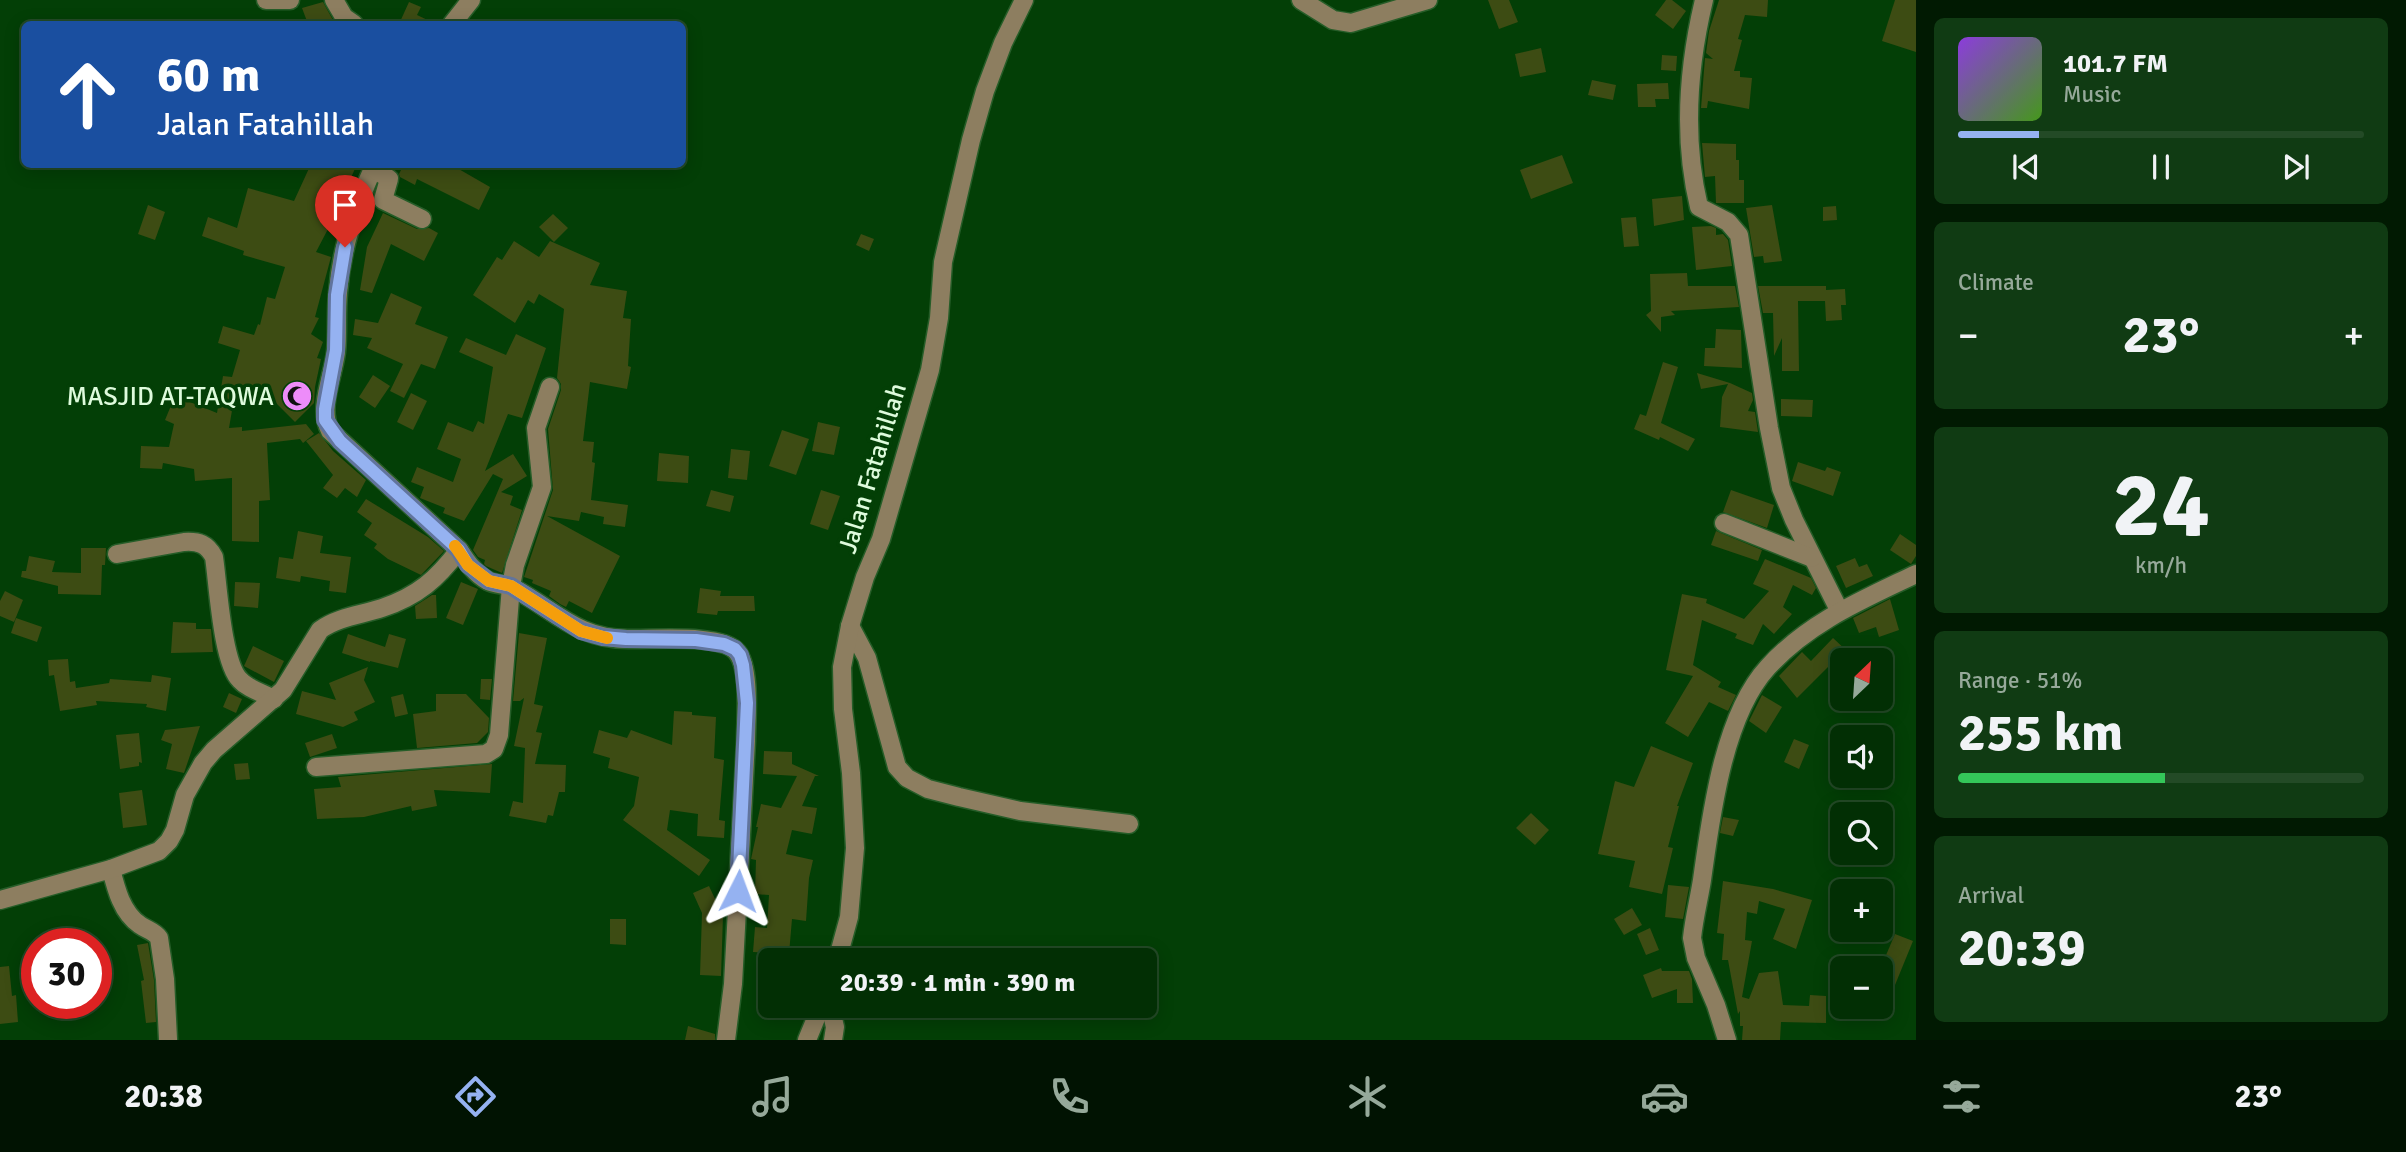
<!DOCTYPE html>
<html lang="en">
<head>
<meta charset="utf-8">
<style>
  body { margin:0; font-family:Signika,sans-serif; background:#103b13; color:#f1f3f6; height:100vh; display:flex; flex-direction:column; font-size:26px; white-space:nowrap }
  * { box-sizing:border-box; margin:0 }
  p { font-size:23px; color:#96a99a }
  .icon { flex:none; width:38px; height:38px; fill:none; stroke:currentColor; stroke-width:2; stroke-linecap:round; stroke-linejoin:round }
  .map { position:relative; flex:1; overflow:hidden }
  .side { display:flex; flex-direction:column; gap:18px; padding:18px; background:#011a02; width:490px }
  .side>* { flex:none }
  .banner { position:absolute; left:21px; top:21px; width:665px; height:147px; border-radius:10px; box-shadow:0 4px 18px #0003,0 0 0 2px #234a26; background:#1a4fa0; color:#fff; overflow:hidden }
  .needle { width:46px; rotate:25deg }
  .tools { position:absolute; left:1830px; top:648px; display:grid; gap:14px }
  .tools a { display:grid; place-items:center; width:63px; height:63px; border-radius:10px; background:#022f04; box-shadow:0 4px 18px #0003,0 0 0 2px #234a26; font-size:35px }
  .speed { position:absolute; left:21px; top:928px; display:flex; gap:14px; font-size:35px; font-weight:700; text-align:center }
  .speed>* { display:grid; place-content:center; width:91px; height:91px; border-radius:50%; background:#022f04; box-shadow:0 4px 18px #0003,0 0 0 2px #234a26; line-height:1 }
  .speed .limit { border:10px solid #d22; background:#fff; color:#111 }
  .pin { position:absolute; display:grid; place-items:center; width:60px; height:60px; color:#fff; margin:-72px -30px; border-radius:50% 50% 50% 0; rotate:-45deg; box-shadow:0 0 7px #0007 }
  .pin .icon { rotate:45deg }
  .me { position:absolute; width:77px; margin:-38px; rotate:3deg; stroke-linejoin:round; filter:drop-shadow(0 0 5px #0008) }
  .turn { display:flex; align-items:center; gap:24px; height:147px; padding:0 21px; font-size:32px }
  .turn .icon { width:91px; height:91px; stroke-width:2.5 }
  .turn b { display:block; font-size:49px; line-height:60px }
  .big { font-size:52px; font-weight:700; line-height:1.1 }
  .side .widget { flex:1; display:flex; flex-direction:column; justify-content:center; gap:10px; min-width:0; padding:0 24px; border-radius:10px; background:#103b13 }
  .side .dial { align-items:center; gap:0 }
  .dial b { font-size:91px; line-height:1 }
  .song { display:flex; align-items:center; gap:21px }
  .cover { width:84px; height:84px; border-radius:10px; background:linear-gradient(135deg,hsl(270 70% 55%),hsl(100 70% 35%)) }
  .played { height:7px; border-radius:4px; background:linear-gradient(90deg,#95b2f1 20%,#234a26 20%) }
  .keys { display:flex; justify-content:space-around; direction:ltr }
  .heat { display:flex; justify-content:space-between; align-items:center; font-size:38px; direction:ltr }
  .charge { height:10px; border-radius:5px; background:linear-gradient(90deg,#34c759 51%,#234a26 0) }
  .trip { position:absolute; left:758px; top:948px; width:399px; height:70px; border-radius:10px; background:#022f04; box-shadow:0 4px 18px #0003,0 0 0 2px #234a26; font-weight:700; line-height:70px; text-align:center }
  .tab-bar { display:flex; height:112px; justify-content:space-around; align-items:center; background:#011302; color:#96a99a }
  .tab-bar .icon { width:49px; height:49px }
  .tab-bar .current { color:#95b2f1 }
  .tab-bar b { font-size:32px; color:#f1f3f6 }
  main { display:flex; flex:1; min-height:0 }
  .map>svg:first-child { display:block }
</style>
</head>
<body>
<main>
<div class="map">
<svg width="1916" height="1040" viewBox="0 0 1916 1040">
  <rect width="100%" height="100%" fill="#033f06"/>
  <!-- building -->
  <g fill="#3d4c13">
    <path d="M1488 0H1509L1518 22 1499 29Z"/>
    <path d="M1666 0H1672L1686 11 1673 29 1655 15Z"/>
    <path d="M1719 0H1768L1767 17 1745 15 1738 39 1742 40 1734 71H1740V77L1752 78 1749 109 1708 101 1707 108H1701L1705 58 1713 59 1706 53 1709 31Z"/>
    <path d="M1895 0H1916V52L1882 41Z"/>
    <path d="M323 2 334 22 327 24H308L302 8Z"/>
    <path d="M409 2 421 7 417 15 436 24H399Z"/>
    <path d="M1541 48 1546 72 1520 77 1515 54Z"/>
    <path d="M1662 55 1677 56 1676 71 1661 70Z"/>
    <path d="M1592 80 1616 85 1613 100 1588 95Z"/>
    <path d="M1668 83 1669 99H1655L1656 107H1638L1637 84Z"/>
    <path d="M1702 143 1736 144V160H1739V180H1744V203H1716L1715 176 1705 177Z"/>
    <path d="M1562 155 1573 183 1531 199 1520 170Z"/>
    <path d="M311 164H357L350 180 355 183 348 199 344 208 340 206 316 252 331 257 315 317 319 318 311 334 323 342 317 358 321 359 315 387 314 403 295 422 273 400 235 393 229 428 242 427V431L306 424 314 434 303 443 300 439 267 443 270 500 259 501V542L232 541V478L195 481 194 469 163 463 162 469 140 468 141 446 169 447 174 424 165 420 175 396 217 413 223 376 232 377 240 350 218 343 223 326 254 335 258 324 260 325 267 297 275 299 285 267 243 255 244 251 202 236 208 217 237 228 248 188 294 201Z"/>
    <path d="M404 164H450L490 187 479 210 417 179 415 185 400 177 399 174Z"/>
    <path d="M1682 196 1684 220 1654 226 1652 199Z"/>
    <path d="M148 205 165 212 155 240 138 234Z"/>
    <path d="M1772 205 1782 261 1764 263 1763 256 1754 257 1746 208Z"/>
    <path d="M1836 206 1837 220 1823 221V207Z"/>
    <path d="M383 213 417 229 429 228 438 233 424 261 391 244 372 293 360 290 367 247Z"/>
    <path d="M553 214 568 228 554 242 539 227Z"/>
    <path d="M1636 217 1639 246 1624 247 1621 218Z"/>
    <path d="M1711 226 1716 228V235L1723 234 1728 240 1732 266 1696 270 1692 227Z"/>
    <path d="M861 234 874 239 869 251 856 245Z"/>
    <path d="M514 241 539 257 550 241 600 263 590 285 627 291 623 318 631 319 628 366 631 367 627 389 590 382 583 441 594 442 592 462 595 463 591 500 628 505 625 527 603 524 604 517 581 512 579 521 547 516 620 556 592 613 569 601 566 607 560 604 549 596 551 591 532 583 533 580 524 577 553 490 548 429 561 390V384L557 378 564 309 539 294 534 304 528 300 515 323 473 295 497 257 502 260Z"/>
    <path d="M1687 273 1688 286H1735L1739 307 1671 311 1675 315 1661 317V332L1646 315 1651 311 1650 274Z"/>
    <path d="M1758 286H1826V290L1845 289 1846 305H1841L1842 320 1826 321 1825 301H1798L1799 371H1782V338L1774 356 1773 313H1763Z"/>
    <path d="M391 293 422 307 415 324 448 337 435 369 421 364 404 398 390 391 403 364 367 348 372 338 353 335 355 319 378 323Z"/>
    <path d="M1716 329 1741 330 1742 368 1704 366 1705 348H1715Z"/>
    <path d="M516 334 546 348 522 418 508 414 485 471 513 454 527 476 501 492 513 496 510 505 522 510 502 573 486 566 484 564 485 560 478 557 473 550 503 479 493 474 464 521 443 513 445 508 420 498 424 487 411 482 417 467 453 482 461 459 437 449 448 422 473 432 478 421 484 424 493 367 459 352 466 338 506 355Z"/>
    <path d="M1663 362 1678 367 1661 423 1695 439 1688 451 1660 437 1659 440 1634 429 1640 414 1646 416Z"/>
    <path d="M1697 373 1730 383 1752 393 1753 400 1748 411 1755 412 1758 432 1720 427 1722 397 1728 384 1701 389Z"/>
    <path d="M373 375 390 386 375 408 359 397Z"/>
    <path d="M411 393 427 401 413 430 397 422Z"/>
    <path d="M1781 399 1813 400 1812 417 1781 416Z"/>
    <path d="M818 422 840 427 834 455 812 451Z"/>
    <path d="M782 430 809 439 796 475 769 466Z"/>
    <path d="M319 433 333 451 366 480 357 497 345 488 337 498 323 488 333 475 306 441Z"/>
    <path d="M731 449 750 451 747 480 728 478Z"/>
    <path d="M659 453 689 456 688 483 657 481Z"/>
    <path d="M1798 462 1825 471 1827 467 1841 472 1833 496 1792 481Z"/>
    <path d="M711 490 734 496 730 512 706 506Z"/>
    <path d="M821 490 840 496 828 530 810 524Z"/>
    <path d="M1731 490 1774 505 1767 528 1723 512Z"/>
    <path d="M366 499 428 537 444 551 421 575 388 559 374 548 377 544 364 535 372 523 357 512Z"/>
    <path d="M298 531 323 536 320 553 351 557 346 593 329 591 330 581 301 576 300 582 276 578 279 557 293 559Z"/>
    <path d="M1716 531 1762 550 1758 561 1711 545Z"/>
    <path d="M1900 534 1916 545V556L1911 564 1890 550Z"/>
    <path d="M81 548H106L105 565H102L101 595 58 594V586L21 577 22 571H26L29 556 55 561 52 572 81 573Z"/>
    <path d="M1855 558 1859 567 1867 564 1873 576 1846 588 1836 566Z"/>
    <path d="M1765 559 1811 578 1816 588 1812 595 1793 585 1783 607 1792 614 1774 634 1763 624 1753 645 1735 638 1737 634 1702 620 1693 665 1721 682 1718 687 1736 695 1728 711 1709 702 1688 737 1665 723 1693 676 1666 670 1682 594 1707 599 1706 603 1744 619 1769 591 1753 584Z"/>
    <path d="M235 582 260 583 258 608 234 606Z"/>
    <path d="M461 582 478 589 463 625 446 618Z"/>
    <path d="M700 588 721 591 720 596H754L755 611H718L717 615 697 613Z"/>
    <path d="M5 591 23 600 14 622 0 616V601Z"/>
    <path d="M432 595H436L437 618 416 619 415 606Z"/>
    <path d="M1890 599 1899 630 1879 637 1876 627 1859 633 1853 618Z"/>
    <path d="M16 618 42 627 37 642 11 633Z"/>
    <path d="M173 622 196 623V629H211L213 652 171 653Z"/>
    <path d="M519 633 547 638 534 704 543 706 536 732 542 733 535 764 566 765 565 792H559L553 816 548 815 546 823 509 816 513 801 523 803 525 748 514 746 524 698 520 701H513Z"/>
    <path d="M348 634 385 647 389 634 406 639 398 668 370 661V662L342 653Z"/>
    <path d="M1833 638 1848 652 1834 667 1831 664 1797 698 1779 676 1802 652 1811 661Z"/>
    <path d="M253 646 284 661 274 682 244 666Z"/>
    <path d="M68 659 70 682 75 681 76 688 109 683 110 679 151 682 152 675 171 678 166 711 146 707 147 704 96 701 97 705 60 711 54 675 49 676 48 660Z"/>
    <path d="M368 667 364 680 375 702 354 712 358 720 343 727 296 714 302 691 336 700 329 683Z"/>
    <path d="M481 679H492L490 700 480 699Z"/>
    <path d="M229 693 242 699 236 713 223 707Z"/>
    <path d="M403 694 408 714 395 717 391 697Z"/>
    <path d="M436 694H466L489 718 488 732 477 743 417 748 413 714 436 711Z"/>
    <path d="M1762 695 1782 707 1766 733 1749 721Z"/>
    <path d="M674 711 692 712V715L716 717 714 758 724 760 719 820 725 821 724 838 697 836 698 814 670 810 667 830 710 860 699 876 623 820 634 806 639 777 608 768 610 758 593 753 599 730 627 738 631 730 672 745Z"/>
    <path d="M200 726 184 773 166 769 172 744 161 740 165 730Z"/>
    <path d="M139 733 142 763 139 762V766L120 769 116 735Z"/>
    <path d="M332 734 337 748 310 757 305 743Z"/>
    <path d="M1794 739 1809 745 1799 769 1784 762Z"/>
    <path d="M1651 746 1693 763 1677 806H1679L1668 847 1673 848 1662 894 1629 887 1635 861 1598 854 1615 781 1634 787Z"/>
    <path d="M764 751 792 752V764L819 776H815L802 806 817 808 812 834 792 830 786 854 813 860 809 878 806 921 792 919 789 954 753 952 755 927 767 928 769 895 755 894 756 860 751 859 758 827H756L761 804 781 808 797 776 763 774Z"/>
    <path d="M248 763 250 779 236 780 234 764Z"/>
    <path d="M492 764 490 793 434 790 437 806 412 811 411 806 364 817 317 819 314 789 341 787 338 777Z"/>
    <path d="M142 790 147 825 123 828 119 793Z"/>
    <path d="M1531 813 1549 830 1535 845 1516 828Z"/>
    <path d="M1723 817 1739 820 1733 836 1720 833Z"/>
    <path d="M1723 881 1773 889 1812 900 1796 949 1773 939 1785 909 1759 901 1757 914 1747 912 1745 940 1752 941 1742 997 1749 999 1759 973 1778 971 1783 1005 1809 1006 1810 995 1826 996V1023L1781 1022 1780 1040H1742L1743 1026H1740V1011L1738 1014 1728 960H1722L1724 934 1717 933Z"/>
    <path d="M1668 885 1689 887 1683 919 1665 917Z"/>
    <path d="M709 886 723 916 721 976 700 975 702 913 693 893Z"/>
    <path d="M1632 908 1642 925 1624 935 1614 919Z"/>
    <path d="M610 919H626V945L610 944Z"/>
    <path d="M1650 928 1659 950 1646 955 1637 934Z"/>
    <path d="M1895 934 1913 941 1895 985 1881 979V967Z"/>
    <path d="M148 943 154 980 156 1022 146 1023 141 981 144 980 137 945Z"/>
    <path d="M9 966 12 996 16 995 18 1022 0 1024V967Z"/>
    <path d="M1661 968 1662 971H1689L1692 979 1693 1003H1677V989L1652 998 1643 975Z"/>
    <path d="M688 1026 715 1034V1040H685Z"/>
  </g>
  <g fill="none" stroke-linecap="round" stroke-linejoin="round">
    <!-- minor casing -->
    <g stroke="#265d28" stroke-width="21">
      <g id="minor">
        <path d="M266 0H290"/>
        <path d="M334 0 344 17 354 24"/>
        <path d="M1301 0 1333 20 1351 23 1428 0"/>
        <path d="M1704 0C1688 67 1683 140 1699 207L1728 222 1739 235 1769 428 1781 488 1794 520 1839 610"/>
        <path d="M452 24 471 0"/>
        <path d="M375 164C356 206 341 247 338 293 336 313 338 333 336 352 333 377 318 407 330 431L459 550C467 562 475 574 488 581 496 585 506 584 513 588 555 610 577 639 628 639 652 640 722 633 737 652 751 669 746 719 746 741L733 984 726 1040"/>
        <path d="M373 168 389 179 383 200 422 219"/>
        <path d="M1724 523 1812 558"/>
        <path d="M117 554 184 542C199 541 207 544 214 557 218 583 222 663 240 680 248 689 263 693 274 699"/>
        <path d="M850 626 867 658 897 767 907 778 928 789 959 797 1020 811 1129 824"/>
        <path d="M316 767 486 754 494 749 499 735 511 586 515 565 542 487 536 428 550 387"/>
        <path d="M111 869C116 889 122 913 140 925 147 930 154 931 159 938L165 979 168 1039"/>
        <path d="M0 900 111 869 159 851 169 841 175 830 185 795 203 763 214 750 283 690 320 630C338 617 361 615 382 608 418 596 437 579 459 550"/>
        <path d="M837 961 849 917 855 848 851 773 843 709 842 667 850 626 865 577 881 539 930 370 939 318 943 262 971 140 985 91 1003 43 1024 0"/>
        <path d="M830 1006 835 1027 833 1040"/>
        <path d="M807 1040 821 1006"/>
        <path d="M1727 1040 1716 1005 1696 958 1692 938C1694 918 1699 899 1702 880 1711 816 1723 716 1768 667 1809 622 1862 600 1916 574"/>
      </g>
    </g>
    <!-- minor -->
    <use href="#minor" stroke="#8d7e60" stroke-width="18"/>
  </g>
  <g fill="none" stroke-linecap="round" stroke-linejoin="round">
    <!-- route casing -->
    <g stroke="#61749d" stroke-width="18">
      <path id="route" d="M345 247 337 295 336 350 325 409V420L340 441 459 550 468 565 489 581 511 586 581 631 603 637 626 639 696 640 724 644 735 649 740 655 743 665 747 703 738 891"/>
    </g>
    <!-- route -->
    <use href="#route" stroke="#95b2f1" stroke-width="12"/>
    <!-- slow -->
    <path stroke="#f59e0b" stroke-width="12" d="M455 546 468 565 489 581 511 586 581 631 607 638"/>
  </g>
  <!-- icons -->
  <defs>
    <g id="mosque-disc" transform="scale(1.575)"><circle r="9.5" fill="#ed8cf9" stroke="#033f06"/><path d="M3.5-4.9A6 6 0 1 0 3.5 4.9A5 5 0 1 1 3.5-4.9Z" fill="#111"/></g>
  </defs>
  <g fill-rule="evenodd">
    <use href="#mosque-disc" x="297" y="396"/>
  </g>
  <g text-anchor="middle" stroke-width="7" stroke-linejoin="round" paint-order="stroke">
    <!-- poi labels -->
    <g font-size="26" fill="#defbdc" stroke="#033f06" text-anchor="end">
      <text x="274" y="405">MASJID AT-TAQWA</text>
    </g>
    <!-- street labels -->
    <g font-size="26" fill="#defbdc" stroke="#033f06">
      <text transform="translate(872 468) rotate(-73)" y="9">Jalan Fatahillah</text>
    </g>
  </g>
</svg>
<div class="tools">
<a><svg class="needle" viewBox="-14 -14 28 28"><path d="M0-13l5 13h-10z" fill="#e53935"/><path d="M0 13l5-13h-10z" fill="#96a99a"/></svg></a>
<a><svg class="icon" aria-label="sound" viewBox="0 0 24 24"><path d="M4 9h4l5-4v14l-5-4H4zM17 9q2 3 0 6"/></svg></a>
<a><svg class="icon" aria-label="search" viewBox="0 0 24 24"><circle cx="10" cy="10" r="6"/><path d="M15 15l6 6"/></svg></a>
<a>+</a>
<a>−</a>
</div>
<div class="speed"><div class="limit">30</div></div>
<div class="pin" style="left:345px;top:247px;background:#d93025"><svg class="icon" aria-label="arrive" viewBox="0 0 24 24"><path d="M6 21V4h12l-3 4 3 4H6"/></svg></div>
<svg class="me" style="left:738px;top:891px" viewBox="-20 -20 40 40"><path d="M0-17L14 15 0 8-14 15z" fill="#95b2f1" stroke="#fff" stroke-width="4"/></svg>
<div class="trip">20:39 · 1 min · 390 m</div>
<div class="banner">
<div class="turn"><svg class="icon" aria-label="ahead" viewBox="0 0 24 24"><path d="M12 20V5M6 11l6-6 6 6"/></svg><div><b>60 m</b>Jalan Fatahillah</div></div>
</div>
</div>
<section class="side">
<div class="widget">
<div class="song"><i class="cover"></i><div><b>101.7 FM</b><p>Music</p></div></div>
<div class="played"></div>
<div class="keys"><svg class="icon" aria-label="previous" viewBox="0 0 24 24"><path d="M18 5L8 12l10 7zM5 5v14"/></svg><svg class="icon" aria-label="pause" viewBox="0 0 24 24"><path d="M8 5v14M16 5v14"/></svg><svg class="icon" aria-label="next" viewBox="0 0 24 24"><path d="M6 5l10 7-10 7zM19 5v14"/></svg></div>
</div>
<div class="widget"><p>Climate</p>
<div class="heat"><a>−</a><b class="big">23°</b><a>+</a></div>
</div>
<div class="widget dial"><b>24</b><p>km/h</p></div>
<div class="widget"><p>Range · 51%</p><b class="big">255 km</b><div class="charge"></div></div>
<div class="widget"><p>Arrival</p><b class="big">20:39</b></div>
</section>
</main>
<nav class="tab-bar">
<b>20:38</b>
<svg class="icon current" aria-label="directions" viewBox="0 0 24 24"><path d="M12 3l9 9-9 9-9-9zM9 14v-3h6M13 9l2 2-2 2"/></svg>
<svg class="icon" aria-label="music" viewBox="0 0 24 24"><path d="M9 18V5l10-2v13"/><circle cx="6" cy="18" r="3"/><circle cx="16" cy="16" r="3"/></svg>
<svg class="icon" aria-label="phone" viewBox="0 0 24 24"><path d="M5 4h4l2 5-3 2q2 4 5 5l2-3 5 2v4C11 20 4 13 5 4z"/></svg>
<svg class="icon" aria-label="climate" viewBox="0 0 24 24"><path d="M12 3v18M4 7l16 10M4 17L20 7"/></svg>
<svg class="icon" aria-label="car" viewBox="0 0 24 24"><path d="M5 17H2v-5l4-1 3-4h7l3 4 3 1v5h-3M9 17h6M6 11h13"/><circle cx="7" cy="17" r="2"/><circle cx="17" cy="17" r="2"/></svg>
<svg class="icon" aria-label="filters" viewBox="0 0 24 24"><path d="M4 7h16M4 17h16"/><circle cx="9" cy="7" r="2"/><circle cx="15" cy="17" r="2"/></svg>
<b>23°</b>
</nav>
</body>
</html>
